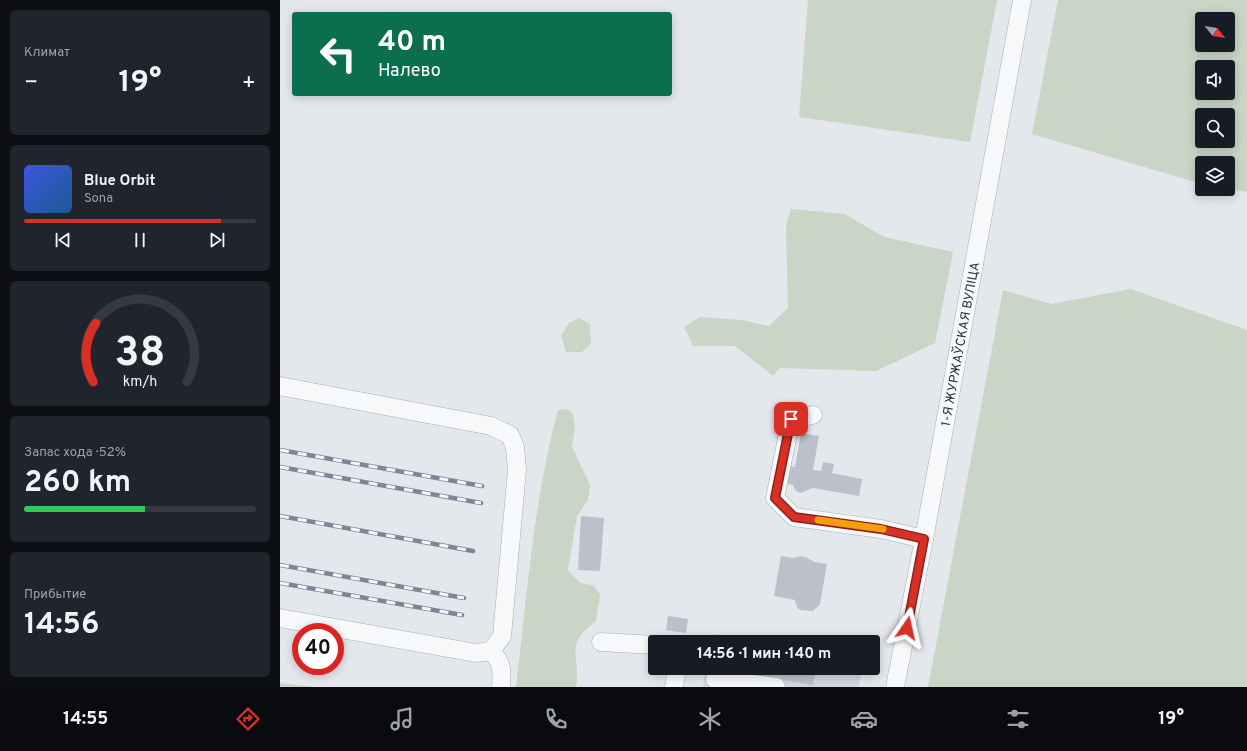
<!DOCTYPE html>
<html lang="ru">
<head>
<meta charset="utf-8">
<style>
  body { margin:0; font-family:Overpass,sans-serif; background:#20242c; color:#f1f3f6; height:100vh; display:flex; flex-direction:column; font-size:15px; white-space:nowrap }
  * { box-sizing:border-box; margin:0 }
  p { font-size:13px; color:#9ea1a6 }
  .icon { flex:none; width:22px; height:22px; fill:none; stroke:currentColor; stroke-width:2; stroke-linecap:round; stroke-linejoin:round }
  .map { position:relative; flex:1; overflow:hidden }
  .side { display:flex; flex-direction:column; gap:10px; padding:10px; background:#0d0f14; width:280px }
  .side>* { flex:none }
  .banner { position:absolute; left:12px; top:12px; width:380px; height:84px; border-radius:4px; box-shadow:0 2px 10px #0003; background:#0b6e4f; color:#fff; overflow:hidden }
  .needle { width:26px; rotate:120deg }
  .tools { position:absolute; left:915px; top:12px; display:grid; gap:8px }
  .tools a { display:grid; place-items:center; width:40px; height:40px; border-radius:4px; background:#171b24; box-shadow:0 2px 10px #0003; font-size:20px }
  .speed { position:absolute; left:12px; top:623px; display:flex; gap:8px; font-size:20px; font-weight:700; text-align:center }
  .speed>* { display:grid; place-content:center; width:52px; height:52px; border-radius:50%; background:#171b24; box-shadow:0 2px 10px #0003; line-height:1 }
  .speed .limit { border:6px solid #d22; background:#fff; color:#111 }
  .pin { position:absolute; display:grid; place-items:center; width:34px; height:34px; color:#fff; margin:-17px; border-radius:8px; box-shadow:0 2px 6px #0006 }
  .me { position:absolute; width:44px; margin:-22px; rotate:11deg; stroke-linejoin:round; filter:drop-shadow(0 0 3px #0008) }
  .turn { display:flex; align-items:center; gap:14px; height:84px; padding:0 20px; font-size:18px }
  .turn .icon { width:52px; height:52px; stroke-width:2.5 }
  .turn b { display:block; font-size:28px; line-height:34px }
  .big { font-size:30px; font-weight:700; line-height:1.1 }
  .side .widget { flex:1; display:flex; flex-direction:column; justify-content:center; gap:6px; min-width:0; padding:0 14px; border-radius:6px; background:#20242c }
  .side .dial { align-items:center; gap:0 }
  .dial svg { height:104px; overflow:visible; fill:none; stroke:#363941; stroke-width:7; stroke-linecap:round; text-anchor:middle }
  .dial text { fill:#f1f3f6; stroke:none }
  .song { display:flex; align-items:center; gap:12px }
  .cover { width:48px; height:48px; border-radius:6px; background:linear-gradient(135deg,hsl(230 70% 55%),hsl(210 70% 35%)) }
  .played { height:4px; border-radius:2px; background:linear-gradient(90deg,#d93025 85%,#363941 85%) }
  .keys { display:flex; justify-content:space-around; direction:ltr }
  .heat { display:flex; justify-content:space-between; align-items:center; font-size:22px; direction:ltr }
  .charge { height:6px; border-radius:3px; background:linear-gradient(90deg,#34c759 52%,#363941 0) }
  .trip { position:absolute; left:368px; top:635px; width:232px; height:40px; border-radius:4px; background:#171b24; box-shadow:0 2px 10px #0003; font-weight:700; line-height:40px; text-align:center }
  .tab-bar { display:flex; height:64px; justify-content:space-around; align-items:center; background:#090b0e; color:#9ea1a6 }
  .tab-bar .icon { width:28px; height:28px }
  .tab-bar .active { color:#d93025 }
  .tab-bar b { font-size:18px; color:#f1f3f6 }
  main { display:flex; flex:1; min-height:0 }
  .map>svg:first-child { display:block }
</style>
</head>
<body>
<main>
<section class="side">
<div class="widget"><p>Климат</p>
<div class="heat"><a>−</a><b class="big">19°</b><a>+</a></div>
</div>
<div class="widget">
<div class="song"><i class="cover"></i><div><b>Blue Orbit</b><p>Sona</p></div></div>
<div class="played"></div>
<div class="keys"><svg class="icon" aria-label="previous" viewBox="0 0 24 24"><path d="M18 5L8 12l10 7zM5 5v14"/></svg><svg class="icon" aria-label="pause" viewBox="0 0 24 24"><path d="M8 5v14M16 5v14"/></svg><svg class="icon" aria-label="next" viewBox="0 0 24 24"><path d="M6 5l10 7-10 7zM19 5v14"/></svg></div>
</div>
<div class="widget dial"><svg viewBox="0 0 100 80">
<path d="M14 69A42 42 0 1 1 86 69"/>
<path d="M14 69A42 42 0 0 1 16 24" stroke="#d93025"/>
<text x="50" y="56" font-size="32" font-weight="700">38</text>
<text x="50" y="72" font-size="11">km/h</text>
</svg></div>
<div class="widget"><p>Запас хода · 52%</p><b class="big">260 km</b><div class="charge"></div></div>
<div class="widget"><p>Прибытие</p><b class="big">14:56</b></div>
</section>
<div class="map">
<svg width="967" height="687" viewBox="0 0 967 687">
  <rect width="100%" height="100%" fill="#e4e7ec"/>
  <!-- built -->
  <g fill="#d2d6de">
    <path d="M432 634 485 642H430Z"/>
    <path d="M426 668H582L579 687H423Z"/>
  </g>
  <!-- green -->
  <g fill="#c9d6c5" fill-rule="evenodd">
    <path d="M528 0H717L690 142 519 117Z"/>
    <path d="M778 0H967V192L948 189V163H922V184L752 134ZM922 19H948V45H922ZM922 67H948V93H922ZM922 115H948V141H922Z"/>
    <path d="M511 209 565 214 604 237 673 252 655 343 596 371 500 368 493 376 455 346H413L404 327 420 317 462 320 489 326 508 308 506 226Z"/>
    <path d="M851 289 967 330V687H648L723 290 771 304Z"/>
    <path d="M299 318 310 324 311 344 302 352H286L281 336 289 323Z"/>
    <path d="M287 409 293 414 295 428 292 447 310 485 308 500 297 516 288 570 300 583 313 585 320 594 316 621C283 646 301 654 296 687H236C247 597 254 498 278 410Z"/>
    <path d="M0 683 34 687H0Z"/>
  </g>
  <!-- building -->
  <g fill="#bbc0ca">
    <path d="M521 433 539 436 533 470 541 471 543 462 554 464 552 473 582 479 579 496 533 488 520 493 515 490 513 485 505 483 508 466 515 467Z"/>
    <path d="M301 516 324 518 320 571 298 570Z"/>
    <path d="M501 556 513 558 520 556 525 557 535 562 547 564 540 604 533 611 520 610 517 607 515 600 494 596Z"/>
    <path d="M388 616 408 619 406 633 386 630Z"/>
    <path d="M449 636 480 641V642H448Z"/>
    <path d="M444 668H536L533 685 444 671Z"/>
    <path d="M562 668H579L578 671Z"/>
  </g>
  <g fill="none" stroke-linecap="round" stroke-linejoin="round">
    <!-- minor casing -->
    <g stroke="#a9aeb7" stroke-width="19">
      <g id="minor">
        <path d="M0 386 211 426 230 435 235 447 237 470 222 636 211 651 196 653 0 618"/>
        <path d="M533 415 511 419 495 498 514 517 601 529 644 539"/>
        <path d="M321 642 375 645"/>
        <path d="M211 651C223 663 222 671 221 687"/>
        <path d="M435 679 496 687"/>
        <path d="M394 687 397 668"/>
        <path id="s1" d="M615 687 644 539 742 0"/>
      </g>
    </g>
    <!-- minor -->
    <use href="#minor" stroke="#f7f8fa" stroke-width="18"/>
    <!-- rail casing -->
    <g stroke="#7d8696" stroke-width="4.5">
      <g id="rail">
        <path d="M0 450 202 486"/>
        <path d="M0 467 201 503"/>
        <path d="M0 516 193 551"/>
        <path d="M0 565 184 598"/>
        <path d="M0 583 182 615"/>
      </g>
    </g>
    <!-- rail -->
    <use href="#rail" stroke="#f4f6f9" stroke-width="3" stroke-dasharray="9" stroke-linecap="butt"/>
  </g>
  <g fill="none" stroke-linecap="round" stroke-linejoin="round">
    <!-- route casing -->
    <g stroke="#8d1f18" stroke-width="10">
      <path id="route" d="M511 419 495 498 514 517 601 529 644 539 627 628"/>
    </g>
    <!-- route -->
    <use href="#route" stroke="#d93025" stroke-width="7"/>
    <!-- slow -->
    <path stroke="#f59e0b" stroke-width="7" d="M538 520 603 529"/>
  </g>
  <g text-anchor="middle" stroke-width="3" stroke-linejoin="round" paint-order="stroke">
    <!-- street labels -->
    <g font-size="13" fill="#2b3445" stroke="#f4f6f9">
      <text dy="5" stroke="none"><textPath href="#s1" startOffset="349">1-Я ЖУРЖАЎСКАЯ ВУЛІЦА</textPath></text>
    </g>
  </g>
</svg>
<div class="tools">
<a><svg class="needle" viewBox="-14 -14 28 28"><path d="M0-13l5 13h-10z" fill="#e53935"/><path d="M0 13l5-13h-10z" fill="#9ea1a6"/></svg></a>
<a><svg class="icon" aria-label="sound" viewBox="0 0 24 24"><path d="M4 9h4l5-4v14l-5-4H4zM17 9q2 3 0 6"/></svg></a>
<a><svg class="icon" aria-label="search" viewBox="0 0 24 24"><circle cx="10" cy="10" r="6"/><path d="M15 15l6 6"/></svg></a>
<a><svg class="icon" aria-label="layers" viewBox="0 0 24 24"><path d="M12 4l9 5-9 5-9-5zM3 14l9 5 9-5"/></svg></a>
</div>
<div class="speed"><div class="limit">40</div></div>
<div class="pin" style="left:511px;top:419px;background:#d93025"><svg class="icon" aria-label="arrive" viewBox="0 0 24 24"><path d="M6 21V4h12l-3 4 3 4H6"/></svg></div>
<svg class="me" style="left:627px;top:628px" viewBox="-20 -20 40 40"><path d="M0-17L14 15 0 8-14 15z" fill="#d93025" stroke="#fff" stroke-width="4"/></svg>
<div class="trip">14:56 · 1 мин · 140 m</div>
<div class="banner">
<div class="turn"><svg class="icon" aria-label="left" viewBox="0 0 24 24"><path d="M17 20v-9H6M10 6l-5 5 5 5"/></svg><div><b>40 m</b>Налево</div></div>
</div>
</div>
</main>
<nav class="tab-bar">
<b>14:55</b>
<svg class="icon active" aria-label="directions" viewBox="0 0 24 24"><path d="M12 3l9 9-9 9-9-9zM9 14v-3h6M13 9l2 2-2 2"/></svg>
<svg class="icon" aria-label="music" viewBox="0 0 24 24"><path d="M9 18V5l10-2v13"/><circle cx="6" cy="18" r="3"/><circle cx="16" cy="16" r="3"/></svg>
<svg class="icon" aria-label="phone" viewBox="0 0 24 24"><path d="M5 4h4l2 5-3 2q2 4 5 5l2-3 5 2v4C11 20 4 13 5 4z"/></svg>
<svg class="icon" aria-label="climate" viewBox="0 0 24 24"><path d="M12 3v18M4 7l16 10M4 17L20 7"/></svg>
<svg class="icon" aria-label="car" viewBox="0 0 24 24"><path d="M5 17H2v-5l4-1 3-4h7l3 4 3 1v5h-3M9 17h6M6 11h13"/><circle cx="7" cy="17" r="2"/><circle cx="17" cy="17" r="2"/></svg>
<svg class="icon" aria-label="filters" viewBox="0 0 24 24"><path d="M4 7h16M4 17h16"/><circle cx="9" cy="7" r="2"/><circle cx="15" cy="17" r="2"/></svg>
<b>19°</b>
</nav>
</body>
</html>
